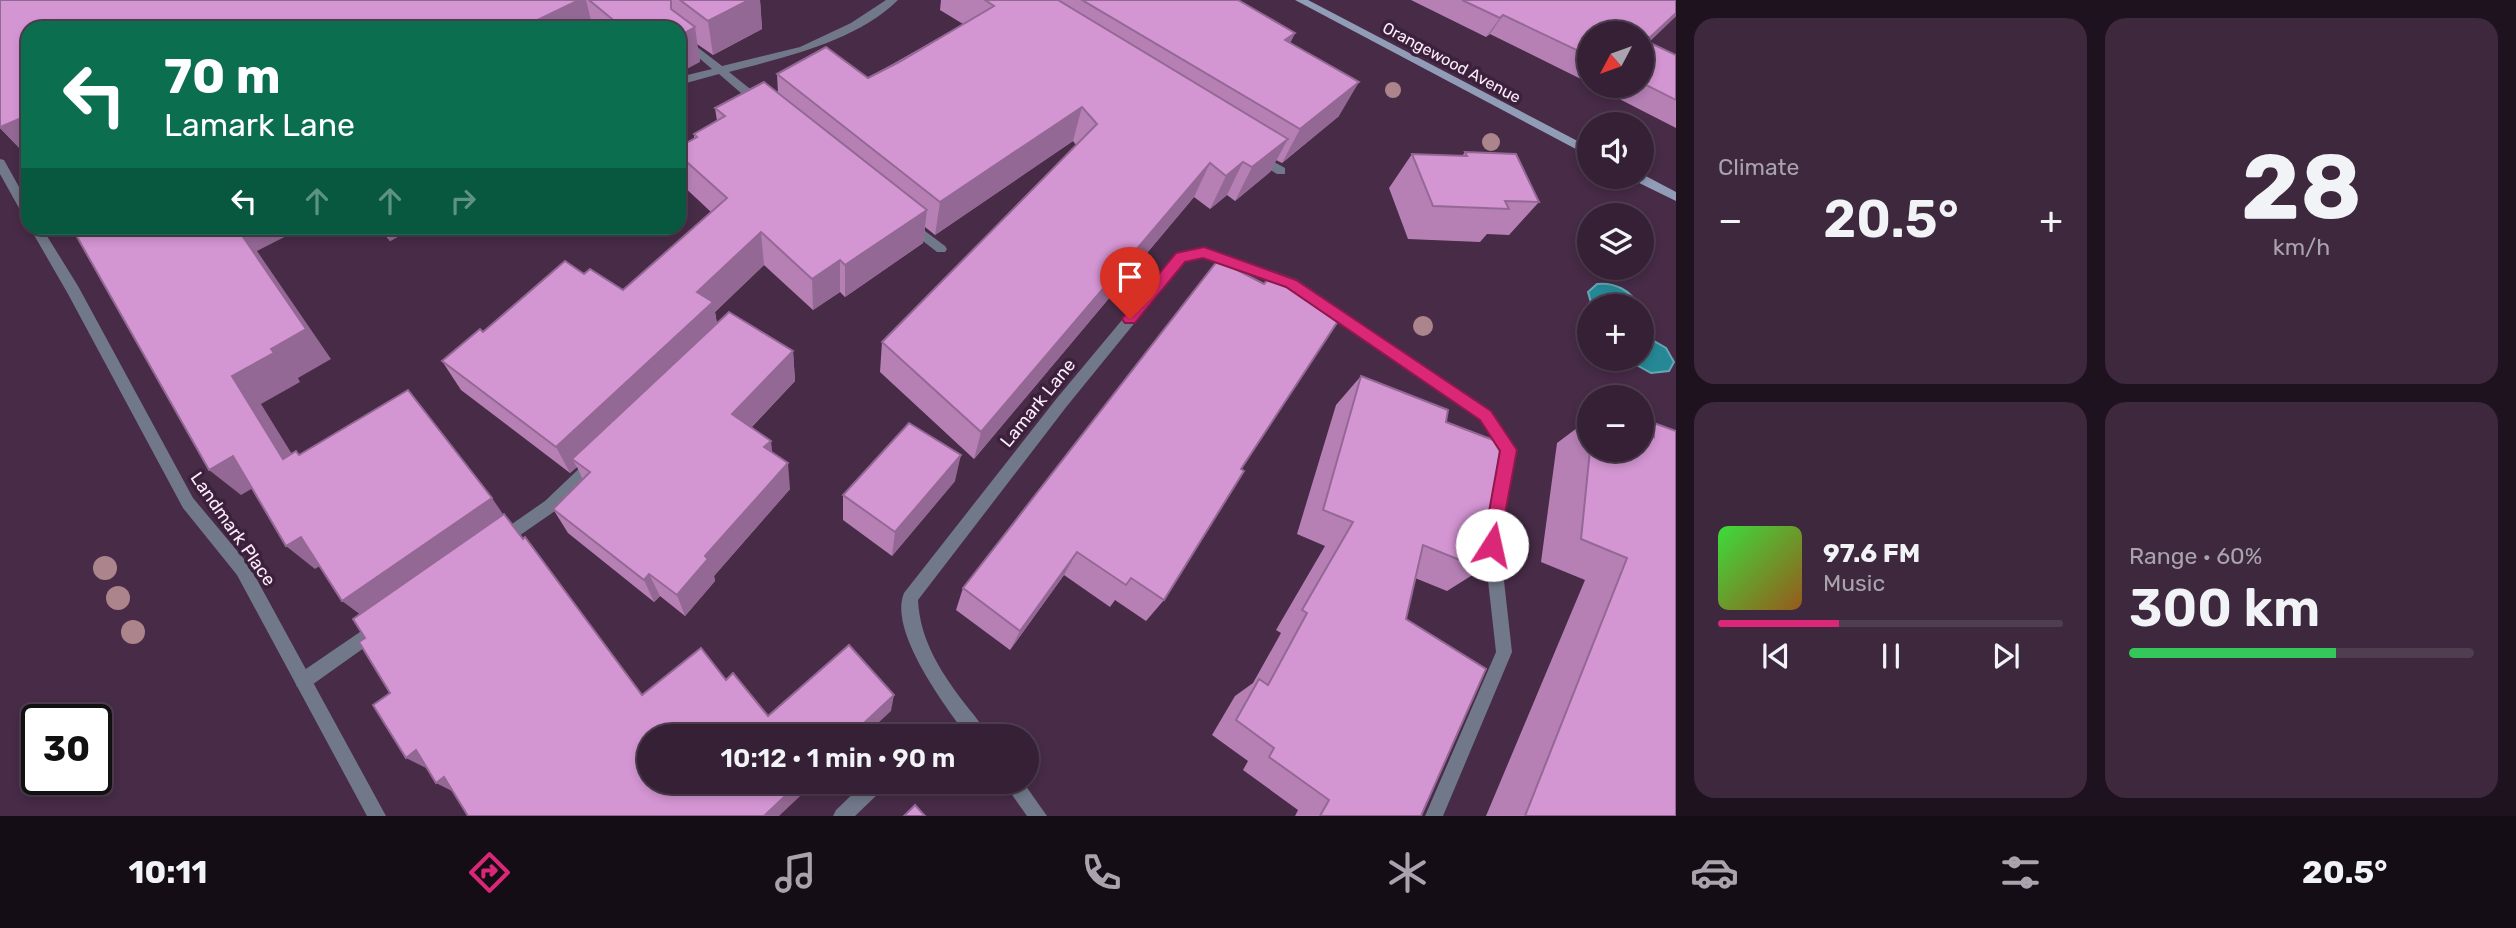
<!DOCTYPE html>
<html lang="en">
<head>
<meta charset="utf-8">
<style>
  body { margin:0; font-family:Rubik,sans-serif; background:#3d283d; color:#f1f3f6; height:100vh; display:flex; flex-direction:column; font-size:26px; white-space:nowrap }
  * { box-sizing:border-box; margin:0 }
  p { font-size:23px; color:#aaa3ad }
  .icon { flex:none; width:38px; height:38px; fill:none; stroke:currentColor; stroke-width:2; stroke-linecap:round; stroke-linejoin:round }
  .map { position:relative; flex:1; overflow:hidden }
  .drawer { display:flex; flex-direction:column; gap:18px; padding:18px; background:#1d121d; width:840px }
  .drawer>* { flex:none }
  .top-card { position:absolute; left:21px; top:21px; width:665px; height:214px; border-radius:21px; box-shadow:0 4px 10px #0003,0 0 0 2px #4f3e50; background:#0b6e4f; color:#fff; overflow:hidden }
  .needle { width:46px; rotate:229deg }
  .tools { position:absolute; left:1577px; top:21px; display:grid; gap:14px }
  .tools a { display:grid; place-items:center; width:77px; height:77px; border-radius:50%; background:#352035; box-shadow:0 4px 10px #0003,0 0 0 2px #4f3e50; font-size:35px }
  .speed { position:absolute; left:21px; top:704px; display:flex; gap:14px; font-size:35px; font-weight:700; text-align:center }
  .speed>* { display:grid; place-content:center; width:91px; height:91px; border-radius:50%; background:#352035; box-shadow:0 4px 10px #0003,0 0 0 2px #4f3e50; line-height:1 }
  .speed .limit { border:4px solid #111; border-radius:10px; background:#fff; color:#111 }
  .pin { position:absolute; display:grid; place-items:center; width:60px; height:60px; color:#fff; margin:-72px -30px; border-radius:50% 50% 50% 0; rotate:-45deg; box-shadow:0 0 7px #0007 }
  .pin .icon { rotate:45deg }
  .me { position:absolute; width:77px; margin:-38px; rotate:10deg; stroke-linejoin:round; filter:drop-shadow(0 0 5px #0008) }
  .turn { display:flex; align-items:center; gap:24px; height:147px; padding:0 28px; font-size:32px }
  .turn .icon { width:91px; height:91px; stroke-width:2.5 }
  .turn b { display:block; font-size:49px; line-height:60px }
  .lanes { display:flex; align-items:center; height:66px; padding:0 28px; background:#0003; justify-content:center; gap:35px; direction:ltr }
  .lanes .off { opacity:.35 }
  .big { font-size:52px; font-weight:600; line-height:1.1 }
  .drawer .card { flex:1; display:flex; flex-direction:column; justify-content:center; gap:10px; min-width:0; padding:0 24px; border-radius:21px; background:#3d283d }
  .drawer .dial { align-items:center; gap:0 }
  .dial b { font-size:91px; line-height:1 }
  .song { display:flex; align-items:center; gap:21px }
  .cover { width:84px; height:84px; border-radius:10px; background:linear-gradient(135deg,hsl(120 70% 55%),hsl(30 70% 35%)) }
  .played { height:7px; border-radius:4px; background:linear-gradient(90deg,#db2777 35%,#4f3e50 35%) }
  .keys { display:flex; justify-content:space-around; direction:ltr }
  .heat { display:flex; justify-content:space-between; align-items:center; font-size:38px; direction:ltr }
  .charge { height:10px; border-radius:5px; background:linear-gradient(90deg,#34c759 60%,#4f3e50 0) }
  .drawer .tiles { flex:1; display:grid; gap:18px; grid-template-columns:repeat(2,1fr) }
  .trip { position:absolute; left:637px; top:724px; width:402px; height:70px; border-radius:35px; background:#352035; box-shadow:0 4px 10px #0003,0 0 0 2px #4f3e50; font-weight:600; line-height:70px; text-align:center }
  .tabs { display:flex; height:112px; justify-content:space-around; align-items:center; background:#150d15; color:#aaa3ad }
  .tabs .icon { width:49px; height:49px }
  .tabs .active { color:#db2777 }
  .tabs b { font-size:32px; color:#f1f3f6 }
  main { display:flex; flex:1; min-height:0 }
  .map>svg:first-child { display:block }
</style>
</head>
<body>
<main>
<div class="map">
<svg width="1676" height="816" viewBox="0 0 1676 816">
  <rect width="100%" height="100%" fill="#472b47"/>
  <!-- water -->
  <g fill="#258894" stroke="#66a6b4" stroke-width="2">
    <path d="M1597 284C1614 282 1631 290 1638 306H1592L1588 292Z"/>
    <path d="M1642 334 1666 348 1674 362 1669 371 1651 373 1626 359H1642Z"/>
  </g>
  <g fill="none" stroke-linecap="round" stroke-linejoin="round">
    <!-- service -->
    <g fill="#717889" fill-rule="evenodd">
      <path d="M1258 153 1285 168V174H1277L1254 160V154Z"/>
      <path d="M593 459 598 460 600 465 598 470 555 511 506 545 501 547 496 545 493 540 496 535 545 501 588 460Z"/>
      <path d="M379 619 385 621 387 627 385 633 309 687 303 689 297 687 295 681 297 675Z"/>
    </g>
    <!-- minor -->
    <g fill="#717889" fill-rule="evenodd">
      <path d="M886 0H898C855 42 785 57 729 72L764 100V106H756L719 74 679 85V77L712 69 679 41V33L722 66 800 47 851 23Z"/>
      <path d="M0 159 4 160 28 203V218L24 217 0 174Z"/>
      <path d="M909 219 945 246 947 249 945 252H937L905 227 903 224Z"/>
      <path d="M30 228H42L78 286 193 498 249 565 386 816H367L237 575 183 508 68 294Z"/>
      <path d="M520 228H546L537 236 522 231Z"/>
      <path d="M1204 247 1296 279 1490 411 1515 450 1500 545 1512 652 1443 816H1425L1496 652 1484 545 1501 451 1480 419 1286 287 1204 257 1185 261 1067 406 918 600C920 639 939 669 962 700 971 712 982 723 987 737H968C946 707 888 631 904 593L1057 398 1177 254Z"/>
      <path d="M865 782H897L894 788 880 792 855 816H833L836 810Z"/>
      <path d="M1003 782H1023L1047 816H1027Z"/>
    </g>
    <!-- secondary -->
    <g fill="#919db7" fill-rule="evenodd">
      <path d="M1295 0H1308L1589 147V156Z"/>
      <path d="M1642 174 1676 192V201L1633 180 1631 177H1642Z"/>
    </g>
  </g>
  <!-- trees -->
  <g fill="#ab848c">
    <circle cx="1393" cy="90" r="8"/>
    <circle cx="1491" cy="142" r="9"/>
    <circle cx="1423" cy="326" r="10"/>
    <circle cx="105" cy="568" r="12"/>
    <circle cx="118" cy="598" r="12"/>
    <circle cx="133" cy="632" r="12"/>
  </g>
  <!-- wall -->
  <g fill="#b680b5">
    <path d="M0 0H760L762 29 713 55 697 44 700 62 679 28H28V157L0 128Z"/>
    <path d="M941 0H1238L1295 33 1290 43 1339 116 1282 163 1276 160 1270 172 1235 201 1227 195 1210 209 1194 197 974 459 880 372 882 342 1076 145 1073 141 935 235 925 227 923 243 845 297 840 292 813 310 764 265 715 312 717 323 793 351 795 381 751 428 772 452 790 489 714 576 715 581 685 616 660 596 654 602 568 533 553 509 583 480 577 467 570 473 461 390 442 361 483 332 584 274 623 290 711 212 680 183 679 178V147L694 138V134L717 121 715 108 778 93 777 74 868 78 963 24 940 10Z"/>
    <path d="M1411 0H1676V16L1649 42 1676 55V128L1594 86H1642V33H1589V83L1490 34 1486 37Z"/>
    <path d="M1465 152 1539 202 1509 235 1487 234 1480 242 1408 239 1389 188 1412 154 1462 156Z"/>
    <path d="M379 228H414L390 241Z"/>
    <path d="M1264 284 1314 304 1241 469 1164 600 1146 621 1115 600 1110 607 1064 575 1010 650 956 610 963 588Z"/>
    <path d="M1361 376 1446 422 1482 569 1447 591 1415 578 1406 619 1421 816H1295L1298 810 1243 770 1248 761 1212 735 1235 696 1253 683 1281 633 1276 630 1325 546 1297 534 1336 405Z"/>
    <path d="M1589 419V450H1642V432L1654 423 1676 816H1486L1585 580 1541 562 1557 443Z"/>
    <path d="M955 481 892 556 843 520V495Z"/>
  </g>
  <!-- shaded-wall -->
  <g fill="#946894">
    <path d="M579 0H586L593 28H521Z"/>
    <path d="M749 0H760L762 29 713 55 708 21Z"/>
    <path d="M1676 13V16L1642 49 1646 41Z"/>
    <path d="M1503 15 1490 34 1486 37 1500 18Z"/>
    <path d="M695 27 700 62 679 73V36Z"/>
    <path d="M1295 33 1278 68 1285 40Z"/>
    <path d="M1359 82 1339 116 1282 163 1300 129Z"/>
    <path d="M1082 107 1073 141 935 235 940 202Z"/>
    <path d="M26 116 28 119V157L0 128V127Z"/>
    <path d="M1288 139 1270 172 1235 201 1252 167Z"/>
    <path d="M1243 162 1227 195 1210 209 1226 176Z"/>
    <path d="M1210 163 1194 197 974 459 981 432Z"/>
    <path d="M927 210 923 243 845 297V265Z"/>
    <path d="M237 228H302L257 251 331 359 298 378 300 382 261 404 311 485 283 459 232 376 271 349Z"/>
    <path d="M382 228H414L390 241Z"/>
    <path d="M761 232 764 265 715 312 718 332 572 459 577 467 570 473 556 447 697 292Z"/>
    <path d="M840 260V292L813 310 812 279Z"/>
    <path d="M793 351 795 381 737 442 732 414Z"/>
    <path d="M771 441 774 468 764 447Z"/>
    <path d="M961 455 955 481 892 556 895 532Z"/>
    <path d="M233 456 263 482 241 495 209 470Z"/>
    <path d="M788 463 790 489 714 576 715 581 685 616 677 595 705 556Z"/>
    <path d="M492 498 509 523 369 621 342 601Z"/>
    <path d="M301 537 329 560 315 569 286 546Z"/>
    <path d="M1077 552 1064 575 1010 650 1020 631Z"/>
    <path d="M649 574 660 596 654 602 644 580Z"/>
    <path d="M894 695 891 711 863 737H849Z"/>
    <path d="M416 750 432 771 406 758Z"/>
    <path d="M444 777 460 795 436 783Z"/>
    <path d="M800 782H815L779 816H764Z"/>
  </g>
  <!-- building -->
  <g fill="#d495d3" stroke="#946894" stroke-width="2">
    <path d="M0 0H579L521 28H28V120L26 116 0 127Z"/>
    <path d="M589 0H671V9L695 27 679 36V28H623Z"/>
    <path d="M680 0H749L708 21Z"/>
    <path d="M985 0H1058L1288 139 1252 167 1243 162 1226 176 1210 163 981 432 882 342 1097 124 1082 107 940 202 777 74 826 47 868 78 899 62 994 6Z"/>
    <path d="M1082 0H1238L1295 33 1285 40 1359 82 1300 129Z"/>
    <path d="M1462 0H1676V13L1646 41 1676 55V100L1642 83V33H1589V56L1503 15 1500 18Z"/>
    <path d="M764 82 927 210 845 265 840 260 812 279 761 232 697 292 713 302 556 447 442 361 480 329 483 332 565 261 584 274 590 269 623 290 727 198 679 155V147L697 137 694 134 725 116 715 108Z"/>
    <path d="M1465 152 1516 154 1539 202 1505 201 1509 209 1433 206 1412 154 1467 156Z"/>
    <path d="M72 228H237L306 329 271 349 274 353 232 376 283 459 296 451 299 455 408 390 492 498 342 601 301 537 286 546 233 456 209 470Z"/>
    <path d="M1218 260 1264 284 1271 276 1317 300 1314 304 1340 318 1241 469 1244 471 1164 600 1131 578 1126 585 1077 552 1020 631 963 588Z"/>
    <path d="M729 312 793 351 732 414 771 441 764 447 788 463 705 556 708 559 677 595 649 574 644 580 553 509 590 472 572 459Z"/>
    <path d="M1361 376 1448 410 1446 422 1501 443 1482 569 1423 545 1406 619 1486 669 1421 816H1320L1329 800 1269 757 1274 748 1236 720 1259 679 1268 685 1307 613 1302 610 1353 522 1323 510Z"/>
    <path d="M909 423 961 455 895 532 843 495Z"/>
    <path d="M1654 423 1676 431V816H1525L1627 558 1581 539 1590 450H1642V432L1654 437Z"/>
    <path d="M504 514 523 539 525 537 642 695 701 648 726 680 733 673 768 716 849 645 894 695 849 737H649V782H800L764 816H468L444 777 436 783 416 750 406 758 373 705 390 693 359 642 365 638 353 619Z"/>
    <path d="M915 805 925 816H904Z"/>
  </g>
  <!-- route -->
  <path fill="#db2777" stroke="#8e194d" stroke-width="2" d="M1204 247 1296 280 1491 411 1517 450 1498 551 1492 553 1486 551 1483 545 1500 451 1480 420 1286 287 1203 258 1185 262 1135 323H1125L1122 319 1125 315 1176 253Z"/>
  <g text-anchor="middle" stroke-width="7" stroke-linejoin="round" paint-order="stroke">
    <!-- far-street labels -->
    <g font-size="16" fill="#feecfd" stroke="#3c213c">
      <text transform="translate(1452 62) rotate(28)" y="6">Orangewood Avenue</text>
    </g>
    <!-- street labels -->
    <g font-size="18" fill="#feecfd" stroke="#3c213c">
      <text transform="translate(1038 403) rotate(-51)" y="6">Lamark Lane</text>
      <text transform="translate(233 529) rotate(55)" y="6">Landmark Place</text>
    </g>
  </g>
</svg>
<div class="tools">
<a><svg class="needle" viewBox="-14 -14 28 28"><path d="M0-13l5 13h-10z" fill="#e53935"/><path d="M0 13l5-13h-10z" fill="#aaa3ad"/></svg></a>
<a><svg class="icon" aria-label="sound" viewBox="0 0 24 24"><path d="M4 9h4l5-4v14l-5-4H4zM17 9q2 3 0 6"/></svg></a>
<a><svg class="icon" aria-label="layers" viewBox="0 0 24 24"><path d="M12 4l9 5-9 5-9-5zM3 14l9 5 9-5"/></svg></a>
<a>+</a>
<a>−</a>
</div>
<div class="speed"><div class="limit">30</div></div>
<div class="pin" style="left:1130px;top:319px;background:#d93025"><svg class="icon" aria-label="arrive" viewBox="0 0 24 24"><path d="M6 21V4h12l-3 4 3 4H6"/></svg></div>
<svg class="me" style="left:1492px;top:545px" viewBox="-20 -20 40 40"><circle r="19" fill="#fff"/><path d="M0-13L10 11 0 6-10 11z" fill="#db2777"/></svg>
<div class="trip">10:12 · 1 min · 90 m</div>
<div class="top-card">
<div class="turn"><svg class="icon" aria-label="left" viewBox="0 0 24 24"><path d="M17 20v-9H6M10 6l-5 5 5 5"/></svg><div><b>70 m</b>Lamark Lane</div></div>
<div class="lanes"><svg class="icon" aria-label="left" viewBox="0 0 24 24"><path d="M17 20v-9H6M10 6l-5 5 5 5"/></svg><svg class="icon off" aria-label="ahead" viewBox="0 0 24 24"><path d="M12 20V5M6 11l6-6 6 6"/></svg><svg class="icon off" aria-label="ahead" viewBox="0 0 24 24"><path d="M12 20V5M6 11l6-6 6 6"/></svg><svg class="icon off" aria-label="right" viewBox="0 0 24 24"><path d="M7 20v-9h11M14 6l5 5-5 5"/></svg></div>
</div>
</div>
<section class="drawer">
<div class="tiles">
<div class="card"><p>Climate</p>
<div class="heat"><a>−</a><b class="big">20.5°</b><a>+</a></div>
</div>
<div class="card dial"><b>28</b><p>km/h</p></div>
<div class="card">
<div class="song"><i class="cover"></i><div><b>97.6 FM</b><p>Music</p></div></div>
<div class="played"></div>
<div class="keys"><svg class="icon" aria-label="previous" viewBox="0 0 24 24"><path d="M18 5L8 12l10 7zM5 5v14"/></svg><svg class="icon" aria-label="pause" viewBox="0 0 24 24"><path d="M8 5v14M16 5v14"/></svg><svg class="icon" aria-label="next" viewBox="0 0 24 24"><path d="M6 5l10 7-10 7zM19 5v14"/></svg></div>
</div>
<div class="card"><p>Range · 60%</p><b class="big">300 km</b><div class="charge"></div></div>
</div>
</section>
</main>
<nav class="tabs">
<b>10:11</b>
<svg class="icon active" aria-label="directions" viewBox="0 0 24 24"><path d="M12 3l9 9-9 9-9-9zM9 14v-3h6M13 9l2 2-2 2"/></svg>
<svg class="icon" aria-label="music" viewBox="0 0 24 24"><path d="M9 18V5l10-2v13"/><circle cx="6" cy="18" r="3"/><circle cx="16" cy="16" r="3"/></svg>
<svg class="icon" aria-label="phone" viewBox="0 0 24 24"><path d="M5 4h4l2 5-3 2q2 4 5 5l2-3 5 2v4C11 20 4 13 5 4z"/></svg>
<svg class="icon" aria-label="climate" viewBox="0 0 24 24"><path d="M12 3v18M4 7l16 10M4 17L20 7"/></svg>
<svg class="icon" aria-label="car" viewBox="0 0 24 24"><path d="M5 17H2v-5l4-1 3-4h7l3 4 3 1v5h-3M9 17h6M6 11h13"/><circle cx="7" cy="17" r="2"/><circle cx="17" cy="17" r="2"/></svg>
<svg class="icon" aria-label="filters" viewBox="0 0 24 24"><path d="M4 7h16M4 17h16"/><circle cx="9" cy="7" r="2"/><circle cx="15" cy="17" r="2"/></svg>
<b>20.5°</b>
</nav>
</body>
</html>
